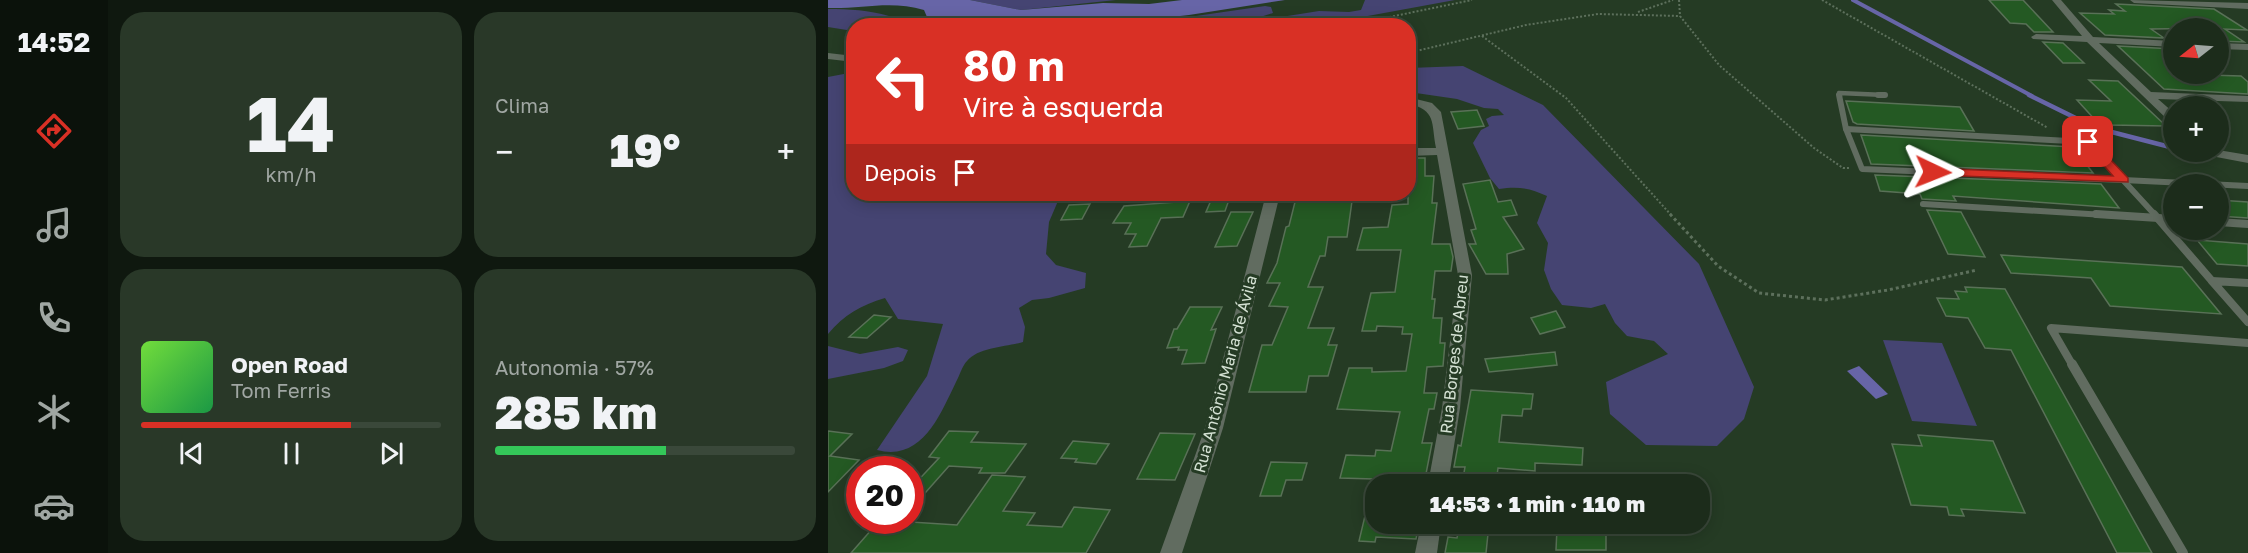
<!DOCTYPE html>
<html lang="pt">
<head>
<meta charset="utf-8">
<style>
  body { margin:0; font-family:"Golos Text",sans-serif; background:#293828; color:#f1f3f6; height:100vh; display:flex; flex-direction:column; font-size:22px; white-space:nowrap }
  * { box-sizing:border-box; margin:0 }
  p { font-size:20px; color:#a0a7a3 }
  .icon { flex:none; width:33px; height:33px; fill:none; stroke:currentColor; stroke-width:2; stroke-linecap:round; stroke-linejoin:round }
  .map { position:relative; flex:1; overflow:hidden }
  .side { display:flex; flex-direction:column; gap:12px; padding:12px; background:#0f180f; width:720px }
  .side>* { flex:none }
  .hud { position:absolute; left:18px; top:18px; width:570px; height:183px; border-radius:24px; box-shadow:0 3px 15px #0003,0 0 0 2px #3a483a; background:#d93025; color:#fff; overflow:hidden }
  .needle { width:39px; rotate:253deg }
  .tools { position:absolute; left:1335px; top:18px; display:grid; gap:12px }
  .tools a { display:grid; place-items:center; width:66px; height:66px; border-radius:50%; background:#1c2c1b; box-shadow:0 3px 15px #0003,0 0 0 2px #3a483a; font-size:30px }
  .speed { position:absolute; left:18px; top:456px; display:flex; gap:12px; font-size:30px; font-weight:700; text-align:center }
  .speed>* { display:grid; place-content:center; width:78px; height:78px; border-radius:50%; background:#1c2c1b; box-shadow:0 3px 15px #0003,0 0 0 2px #3a483a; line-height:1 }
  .speed .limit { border:9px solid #d22; background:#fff; color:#111 }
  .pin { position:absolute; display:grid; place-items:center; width:51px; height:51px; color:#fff; margin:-26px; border-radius:12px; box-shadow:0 3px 9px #0006 }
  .me { position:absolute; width:66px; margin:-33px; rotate:92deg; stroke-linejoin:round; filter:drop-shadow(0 0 4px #0008) }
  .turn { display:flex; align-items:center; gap:21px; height:126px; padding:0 18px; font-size:27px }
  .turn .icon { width:78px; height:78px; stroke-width:2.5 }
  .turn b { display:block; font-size:42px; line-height:51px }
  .then { display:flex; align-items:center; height:57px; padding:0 18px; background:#0003; gap:12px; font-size:22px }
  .big { font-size:45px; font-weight:800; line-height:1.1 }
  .side .card { flex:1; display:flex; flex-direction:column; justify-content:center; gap:9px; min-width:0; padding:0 21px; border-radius:24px; background:#293828 }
  .side .dial { align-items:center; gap:0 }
  .dial b { font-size:78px; line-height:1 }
  .song { display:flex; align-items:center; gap:18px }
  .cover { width:72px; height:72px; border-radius:9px; background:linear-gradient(135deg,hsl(100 70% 55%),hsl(140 70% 35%)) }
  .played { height:6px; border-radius:3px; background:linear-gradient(90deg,#d93025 70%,#3a483a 70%) }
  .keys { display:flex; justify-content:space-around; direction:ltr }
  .heat { display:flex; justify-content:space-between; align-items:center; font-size:33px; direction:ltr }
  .charge { height:9px; border-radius:4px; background:linear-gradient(90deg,#34c759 57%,#3a483a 0) }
  .side .tiles { flex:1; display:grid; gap:12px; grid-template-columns:repeat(2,1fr) }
  .trip { position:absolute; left:537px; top:474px; width:345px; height:60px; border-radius:24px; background:#1c2c1b; box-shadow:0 3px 15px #0003,0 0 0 2px #3a483a; font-weight:800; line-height:60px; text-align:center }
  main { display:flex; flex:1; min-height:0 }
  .tabs { display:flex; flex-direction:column; width:108px; justify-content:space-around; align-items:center; background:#0b120b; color:#a0a7a3 }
  .tabs .icon { width:42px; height:42px }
  .tabs .on { color:#d93025 }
  .tabs b { font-size:27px; color:#f1f3f6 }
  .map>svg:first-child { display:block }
</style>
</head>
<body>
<main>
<nav class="tabs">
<b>14:52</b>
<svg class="icon on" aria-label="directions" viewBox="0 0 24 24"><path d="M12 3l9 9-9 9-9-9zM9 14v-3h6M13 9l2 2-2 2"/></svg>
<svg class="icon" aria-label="music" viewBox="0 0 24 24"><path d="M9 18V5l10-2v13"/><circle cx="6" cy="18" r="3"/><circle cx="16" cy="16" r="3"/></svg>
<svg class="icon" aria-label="phone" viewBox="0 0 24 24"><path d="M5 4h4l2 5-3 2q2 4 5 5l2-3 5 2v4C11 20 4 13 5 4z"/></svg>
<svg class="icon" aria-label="climate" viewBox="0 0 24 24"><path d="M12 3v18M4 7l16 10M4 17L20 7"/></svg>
<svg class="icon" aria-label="car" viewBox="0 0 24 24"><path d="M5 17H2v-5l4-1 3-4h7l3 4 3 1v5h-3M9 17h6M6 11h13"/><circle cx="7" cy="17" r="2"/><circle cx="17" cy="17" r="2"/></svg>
</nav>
<section class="side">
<div class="tiles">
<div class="card dial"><b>14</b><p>km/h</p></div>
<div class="card"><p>Clima</p>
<div class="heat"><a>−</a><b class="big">19°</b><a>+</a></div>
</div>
<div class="card">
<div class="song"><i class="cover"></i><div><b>Open Road</b><p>Tom Ferris</p></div></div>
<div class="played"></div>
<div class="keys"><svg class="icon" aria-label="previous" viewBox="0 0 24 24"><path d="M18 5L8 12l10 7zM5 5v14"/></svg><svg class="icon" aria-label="pause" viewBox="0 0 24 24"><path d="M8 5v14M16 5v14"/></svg><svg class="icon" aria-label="next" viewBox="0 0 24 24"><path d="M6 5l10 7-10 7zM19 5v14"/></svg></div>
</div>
<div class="card"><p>Autonomia · 57%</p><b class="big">285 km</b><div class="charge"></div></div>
</div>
</section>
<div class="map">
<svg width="1420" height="553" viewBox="0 0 1420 553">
  <rect width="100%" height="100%" fill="#253b24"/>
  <!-- green -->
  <g fill="#454472">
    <path d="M142 0H288L193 10Z"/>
    <path d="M537 0H627L507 22 504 25H351L361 17 437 6 443 7 445 13 426 19 427 21 491 11 521 12 533 10Z"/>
    <path d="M0 9C21 9 41 10 61 16 71 19 77 24 87 25L26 26 25 31 0 27Z"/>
    <path d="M635 66 715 105 871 264 926 387 916 419 889 446 818 445 782 414 778 382 840 354 826 341 799 336 787 323 777 304 763 308 734 305 723 289 716 270 720 243 709 223 719 196C702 188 690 186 671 189L662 178 645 143 653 130 661 126 658 119 664 116 676 115 670 109 656 108 629 99 581 92V68Z"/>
    <path d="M21 73 26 78V194H233L221 222 218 254 228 265 258 273 257 288 221 298 204 300 191 308 197 327 195 342C179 347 151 347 139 361 134 366 132 375 128 382 112 415 94 462 49 450L99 376 115 324 70 319 57 298C33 305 16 315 0 334V77Z"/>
    <path d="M1055 340 1114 343 1149 426 1084 421Z"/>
    <path d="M0 346 32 354 70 347 80 350 75 361 56 368 0 379Z"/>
  </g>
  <!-- water -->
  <g fill="#6765a7">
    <path d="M0 0H142L193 10 275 3 321 4 354 0H457L361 15 308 21 301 26 137 25 141 21 140 19 99 17 96 10C63 0 34 9 0 8Z"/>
    <path d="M1031 366 1060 394 1048 399 1019 371Z"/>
  </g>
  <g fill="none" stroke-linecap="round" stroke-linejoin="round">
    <!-- stream-far1 -->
    <path stroke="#6765a7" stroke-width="4" d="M1025 0 1204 96"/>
    <!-- stream -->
    <g stroke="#6765a7" stroke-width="4.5">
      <path d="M1201 95 1268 128 1346 148"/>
      <path d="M1361 152 1366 153"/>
    </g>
  </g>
  <!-- building -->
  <g fill="#245923" stroke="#597157" stroke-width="1.5">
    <path d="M1161 0H1195L1225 32H1206L1198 24 1182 23Z"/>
    <path d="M1288 4 1386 9 1419 30 1397 29 1416 42 1390 41V28L1323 29 1336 38 1277 35 1252 13 1286 14 1281 10 1297 11Z"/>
    <path d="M1215 42 1235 43 1256 63H1235Z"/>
    <path d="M1290 46 1346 49V74L1413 76 1420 82V94L1336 89Z"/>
    <path d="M1261 80 1290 81 1338 126 1282 125 1279 122H1269L1249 100 1283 101Z"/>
    <path d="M1018 101 1132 107 1146 131 1029 124 1025 122Z"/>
    <path d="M649 110 656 126 630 129 623 112Z"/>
    <path d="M1033 135 1245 147 1265 173 1043 164Z"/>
    <path d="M580 158H597V176H606L604 203H609L604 244H622L625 257 623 271H607L604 299H607L605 318H614L612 343H617L615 366 599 367 596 393H609L606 409H601L594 443H604L596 484H545L546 479 512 478 518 455 547 456 548 450 563 451 572 412 509 409 521 368H544V372L578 371 584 334H574L575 327 549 326 548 331H534L543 293 567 292 573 250H529L535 228 560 227 564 205 580 204Z"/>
    <path d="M1047 175 1273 184 1291 208 1125 196 1128 201 1094 199 1092 194 1052 191Z"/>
    <path d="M662 180 670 202 683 200 689 215 675 217 696 249 679 254 680 274H658L641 244H648L643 230 648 229 635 184Z"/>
    <path d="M469 194H515L513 202 524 201 519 237H500L497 256H492L480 287H495L480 328H506L500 345H509L500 376H481L478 392H421L434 345H444L460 307 441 306 452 283H439L449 263 458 227 461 226Z"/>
    <path d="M402 197 397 211 378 212 384 198Z"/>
    <path d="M1390 200 1420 202V218L1390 216Z"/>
    <path d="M362 201 355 217 333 218 319 246 301 247 308 234H297L303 223H285L296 206Z"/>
    <path d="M262 204 254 219 233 220 241 205Z"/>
    <path d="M1099 210 1133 212 1157 257 1120 254Z"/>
    <path d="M403 212H425L409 246 387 247Z"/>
    <path d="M1369 240 1420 244V266L1389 264Z"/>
    <path d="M1173 255 1354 267 1393 314 1282 306 1263 278 1183 273Z"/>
    <path d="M1137 287 1177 289 1324 553H1289L1183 350 1157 348 1140 318 1118 316 1109 298 1131 299 1127 291 1139 292Z"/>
    <path d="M362 307H394L383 330 388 329 377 363 354 364 359 350H350L351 347 339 348 346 329H349Z"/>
    <path d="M728 311 737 327 712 334 703 318Z"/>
    <path d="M46 315 63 317 39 338 21 337Z"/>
    <path d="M727 352 729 365 661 372 657 359Z"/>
    <path d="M643 390 705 394 703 409H695L694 416 674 415 671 442 755 448 754 465 707 463V471L670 468 668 484H634L637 467H626L630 445 633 446Z"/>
    <path d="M0 431 24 434 2 456 31 460 0 492Z"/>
    <path d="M121 431 150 432 143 442 198 444 177 473H151L154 468 121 466 82 510V489L111 458 101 457Z"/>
    <path d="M332 433 367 434 347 480 309 479Z"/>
    <path d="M1090 435 1165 441 1197 513 1133 509 1136 516 1121 515 1119 507 1083 505 1064 444 1094 446Z"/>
    <path d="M245 441 281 444 268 464 247 462 249 459 233 458Z"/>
    <path d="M443 462 479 463 474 480H458L453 496H432Z"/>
    <path d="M164 475 197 477 175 511 207 513 199 525 234 527 246 507 282 510 258 553H23L52 520 129 525Z"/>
    <path d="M542 495H548V524H591L588 539 548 537 547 542 531 541Z"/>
    <path d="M632 524H661L658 553H617L620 537 629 538Z"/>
    <path d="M729 528 771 531V534L778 535V550H728Z"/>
  </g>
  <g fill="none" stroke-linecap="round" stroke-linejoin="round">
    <!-- path-far1 -->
    <g stroke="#5d705c" stroke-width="2" stroke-dasharray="2 2" stroke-linecap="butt">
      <path d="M851 0 852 16 891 65 986 148 1015 168H1022"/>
      <path d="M994 0 1220 128"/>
      <path d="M810 12 845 0"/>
      <path d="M518 26 644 0"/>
      <path d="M654 36 738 98 844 216"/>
      <path d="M580 53 698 25 770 14 852 16"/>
    </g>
    <!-- path -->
    <path stroke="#5d705c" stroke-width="3" stroke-dasharray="3 3" stroke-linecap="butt" d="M842 214 890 266 931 293 997 300 1060 290 1149 270"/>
    <!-- lane-far3 -->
    <path stroke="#616c60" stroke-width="4.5" d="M1012 96 1011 93 1057 95"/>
    <!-- lane-far2 -->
    <g stroke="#616c60" stroke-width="6">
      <path d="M1011 95 1018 129"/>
      <path d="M1050 95H1057"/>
      <path d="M1018 129 1260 142 1295 180 1034 169Z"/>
      <path d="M1295 180 1420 186"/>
      <path d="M1295 180 1328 216"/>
      <path d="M1095 204 1293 216"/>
    </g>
    <!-- lane-far1 -->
    <g stroke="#616c60" stroke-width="8">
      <path d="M1268 214 1346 219"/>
      <path d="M1326 214 1384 281"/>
      <path d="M1390 222 1420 224"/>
      <path d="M1420 283 1384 281 1420 322"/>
      <path d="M1245 366 1223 328 1420 343"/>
    </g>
    <!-- lane -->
    <path stroke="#616c60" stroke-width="10" d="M1244 364 1355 553"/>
    <!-- street -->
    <g fill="#616c60" fill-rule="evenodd">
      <path d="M1224 0H1233L1265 37 1346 41V47L1271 43 1323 92 1420 96V102L1330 99 1346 113V123L1342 122 1259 42 1205 39 1203 37 1208 34 1254 36Z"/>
      <path d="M1302 0 1420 3V9L1306 3Z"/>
      <path d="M1390 43 1420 44V50L1390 49Z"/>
      <path d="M0 53 26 56V62L0 59Z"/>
      <path d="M580 97 604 103 613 112 644 275 632 408 620 484H600L614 408 630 275 609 155 580 156V148H608C603 122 609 111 580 103Z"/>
      <path d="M1390 150 1420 155V163L1383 156 1377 152Z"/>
      <path d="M438 194H452L395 428 354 553H332L377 428Z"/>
      <path d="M593 524H613L609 553H587Z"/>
    </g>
  </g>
  <!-- route -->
  <path fill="#d93025" stroke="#8d1f18" stroke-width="1.5" d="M1260 139 1264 140 1300 178V182L1105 175 1100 172 1105 168 1285 176 1255 142Z"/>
  <g text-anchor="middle" stroke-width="6" stroke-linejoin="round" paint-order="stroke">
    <!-- street labels -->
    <g font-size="16" fill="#d4e1d3" stroke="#253b24">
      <text transform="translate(626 354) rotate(-84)" y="6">Rua Borges de Abreu</text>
      <text transform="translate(397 374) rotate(-75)" y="6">Rua Antônio Maria de Ávila</text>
    </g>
  </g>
</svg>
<div class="tools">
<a><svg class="needle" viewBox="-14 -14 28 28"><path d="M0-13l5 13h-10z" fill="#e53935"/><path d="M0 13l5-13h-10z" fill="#a0a7a3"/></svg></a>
<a>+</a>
<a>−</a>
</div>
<div class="speed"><div class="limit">20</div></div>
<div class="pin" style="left:1260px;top:142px;background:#d93025"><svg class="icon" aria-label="arrive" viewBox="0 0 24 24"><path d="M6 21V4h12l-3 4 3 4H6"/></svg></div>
<svg class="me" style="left:1105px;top:172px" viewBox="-20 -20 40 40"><path d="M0-17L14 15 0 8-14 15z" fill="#d93025" stroke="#fff" stroke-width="4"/></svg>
<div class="trip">14:53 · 1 min · 110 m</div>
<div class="hud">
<div class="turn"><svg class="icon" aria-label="left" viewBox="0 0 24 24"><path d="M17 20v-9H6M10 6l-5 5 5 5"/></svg><div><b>80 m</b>Vire à esquerda</div></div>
<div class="then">Depois<svg class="icon" aria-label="arrive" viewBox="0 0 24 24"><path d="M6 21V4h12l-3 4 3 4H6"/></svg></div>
</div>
</div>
</main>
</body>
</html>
